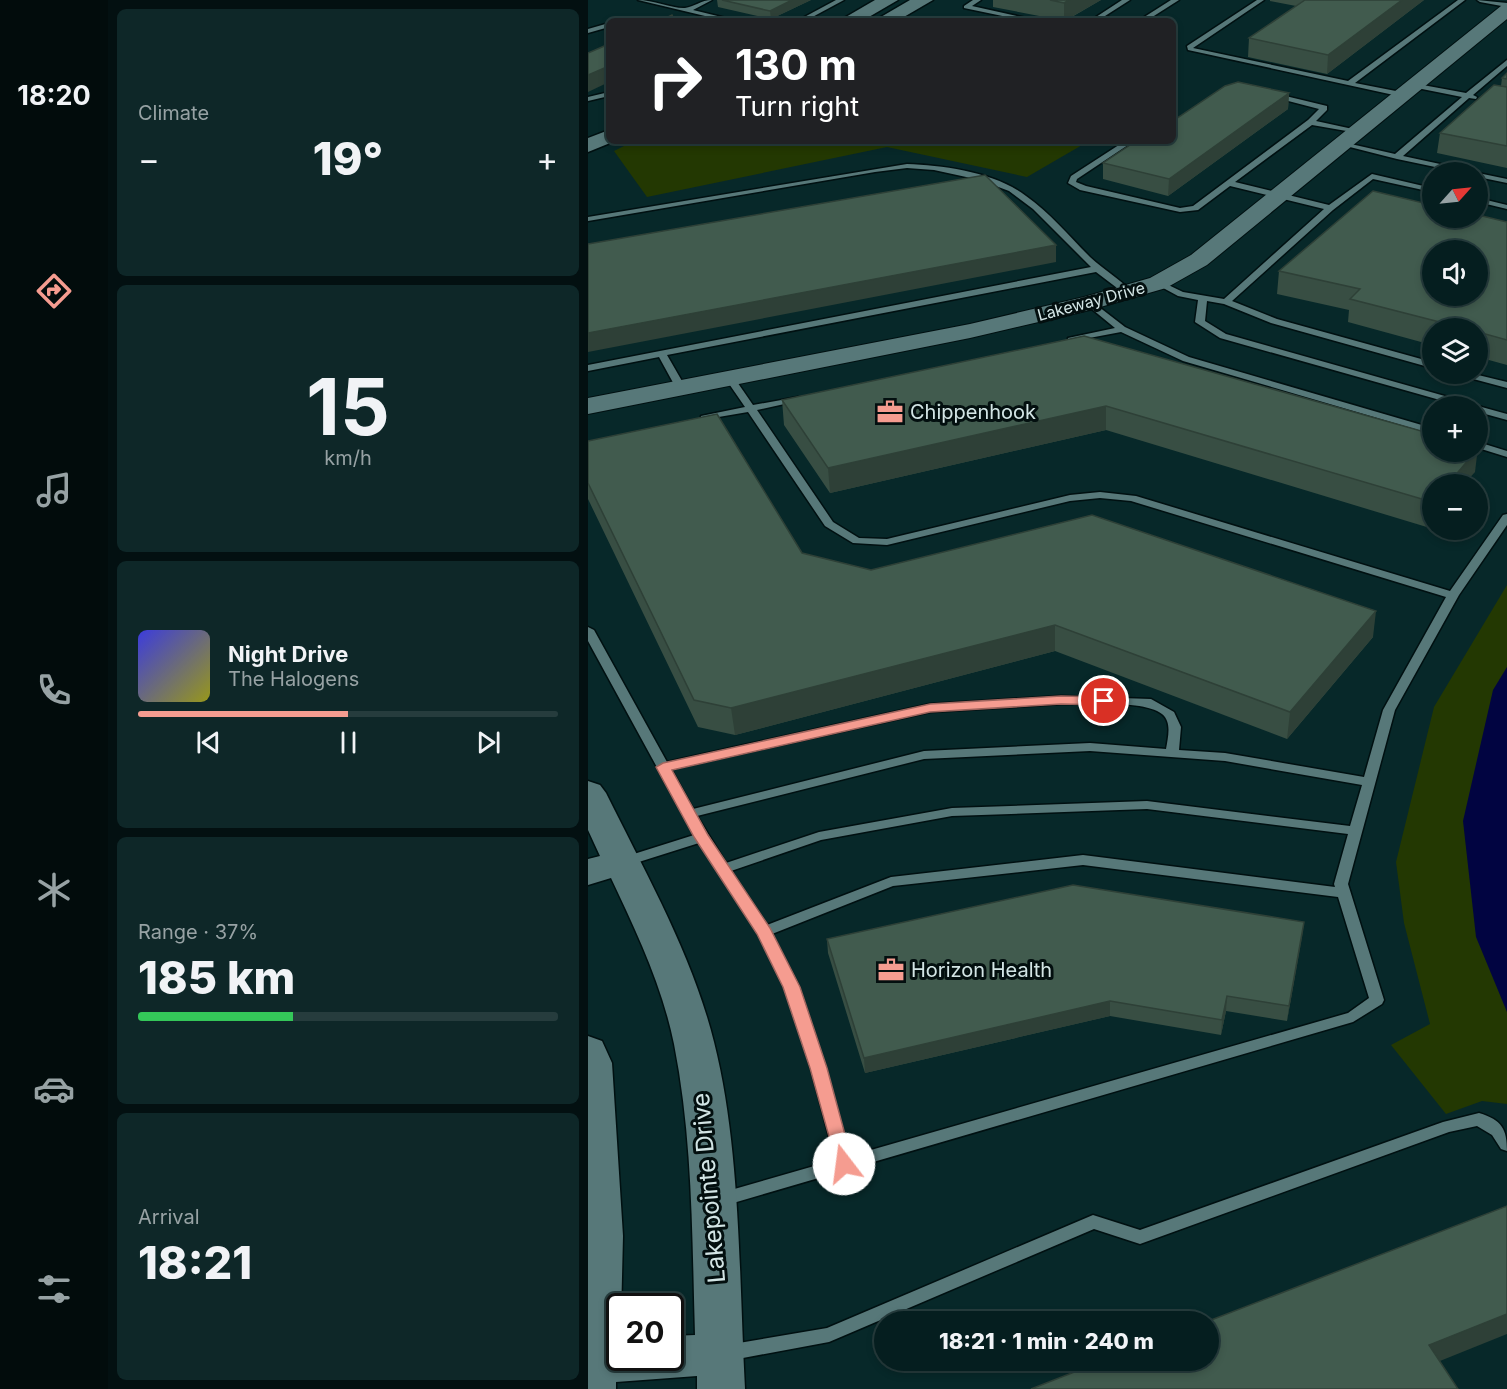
<!DOCTYPE html>
<html lang="en">
<head>
<meta charset="utf-8">
<style>
  body { margin:0; font-family:Inter,sans-serif; background:#0e2728; color:#f1f3f6; height:100vh; display:flex; flex-direction:column; font-size:22px; white-space:nowrap }
  * { box-sizing:border-box; margin:0 }
  p { font-size:20px; color:#97a2a4 }
  .icon { flex:none; width:33px; height:33px; fill:none; stroke:currentColor; stroke-width:2; stroke-linecap:round; stroke-linejoin:round }
  .map { position:relative; flex:1; overflow:hidden }
  .side { display:flex; flex-direction:column; gap:9px; padding:9px; background:#031011; width:480px }
  .side>* { flex:none }
  .hud { position:absolute; left:18px; top:18px; width:570px; height:126px; border-radius:9px; box-shadow:0 3px 9px #0003,0 0 0 2px #263c3d; background:#202124; color:#fff; overflow:hidden }
  .needle { width:39px; rotate:63deg }
  .buttons { position:absolute; left:834px; top:162px; display:grid; gap:12px }
  .buttons a { display:grid; place-items:center; width:66px; height:66px; border-radius:50%; background:#051e1f; box-shadow:0 3px 9px #0003,0 0 0 2px #263c3d; font-size:30px }
  .speed { position:absolute; left:18px; top:1293px; display:flex; gap:12px; font-size:30px; font-weight:700; text-align:center }
  .speed>* { display:grid; place-content:center; width:78px; height:78px; border-radius:50%; background:#051e1f; box-shadow:0 3px 9px #0003,0 0 0 2px #263c3d; line-height:1 }
  .speed .limit { border:3px solid #111; border-radius:9px; background:#fff; color:#111 }
  .pin { position:absolute; display:grid; place-items:center; width:51px; height:51px; color:#fff; margin:-26px; border:3px solid #fff; border-radius:50%; box-shadow:0 2px 6px #0007 }
  .me { position:absolute; width:66px; margin:-33px; rotate:345deg; stroke-linejoin:round; filter:drop-shadow(0 0 4px #0008) }
  .turn { display:flex; align-items:center; gap:21px; height:126px; padding:0 30px; font-size:27px }
  .turn .icon { width:78px; height:78px; stroke-width:2.5 }
  .turn b { display:block; font-size:42px; line-height:51px }
  .big { font-size:45px; font-weight:800; line-height:1.1 }
  .side .widget { flex:1; display:flex; flex-direction:column; justify-content:center; gap:9px; min-width:0; padding:0 21px; border-radius:9px; background:#0e2728 }
  .side .dial { align-items:center; gap:0 }
  .dial b { font-size:78px; line-height:1 }
  .song { display:flex; align-items:center; gap:18px }
  .cover { width:72px; height:72px; border-radius:9px; background:linear-gradient(135deg,hsl(240 70% 55%),hsl(60 70% 35%)) }
  .played { height:6px; border-radius:3px; background:linear-gradient(90deg,#f59c90 50%,#263c3d 50%) }
  .keys { display:flex; justify-content:space-around; direction:ltr }
  .heat { display:flex; justify-content:space-between; align-items:center; font-size:33px; direction:ltr }
  .charge { height:9px; border-radius:4px; background:linear-gradient(90deg,#34c759 37%,#263c3d 0) }
  .trip { position:absolute; left:286px; top:1311px; width:345px; height:60px; border-radius:30px; background:#051e1f; box-shadow:0 3px 9px #0003,0 0 0 2px #263c3d; font-weight:800; line-height:60px; text-align:center }
  main { display:flex; flex:1; min-height:0 }
  .dock { display:flex; flex-direction:column; width:108px; justify-content:space-around; align-items:center; background:#020c0c; color:#97a2a4 }
  .dock .icon { width:42px; height:42px }
  .dock .selected { color:#f59c90 }
  .dock b { font-size:27px; color:#f1f3f6 }
  .map>svg:first-child { display:block }
</style>
</head>
<body>
<main>
<nav class="dock">
<b>18:20</b>
<svg class="icon selected" aria-label="directions" viewBox="0 0 24 24"><path d="M12 3l9 9-9 9-9-9zM9 14v-3h6M13 9l2 2-2 2"/></svg>
<svg class="icon" aria-label="music" viewBox="0 0 24 24"><path d="M9 18V5l10-2v13"/><circle cx="6" cy="18" r="3"/><circle cx="16" cy="16" r="3"/></svg>
<svg class="icon" aria-label="phone" viewBox="0 0 24 24"><path d="M5 4h4l2 5-3 2q2 4 5 5l2-3 5 2v4C11 20 4 13 5 4z"/></svg>
<svg class="icon" aria-label="climate" viewBox="0 0 24 24"><path d="M12 3v18M4 7l16 10M4 17L20 7"/></svg>
<svg class="icon" aria-label="car" viewBox="0 0 24 24"><path d="M5 17H2v-5l4-1 3-4h7l3 4 3 1v5h-3M9 17h6M6 11h13"/><circle cx="7" cy="17" r="2"/><circle cx="17" cy="17" r="2"/></svg>
<svg class="icon" aria-label="filters" viewBox="0 0 24 24"><path d="M4 7h16M4 17h16"/><circle cx="9" cy="7" r="2"/><circle cx="15" cy="17" r="2"/></svg>
</nav>
<section class="side">
<div class="widget"><p>Climate</p>
<div class="heat"><a>−</a><b class="big">19°</b><a>+</a></div>
</div>
<div class="widget dial"><b>15</b><p>km/h</p></div>
<div class="widget">
<div class="song"><i class="cover"></i><div><b>Night Drive</b><p>The Halogens</p></div></div>
<div class="played"></div>
<div class="keys"><svg class="icon" aria-label="previous" viewBox="0 0 24 24"><path d="M18 5L8 12l10 7zM5 5v14"/></svg><svg class="icon" aria-label="pause" viewBox="0 0 24 24"><path d="M8 5v14M16 5v14"/></svg><svg class="icon" aria-label="next" viewBox="0 0 24 24"><path d="M6 5l10 7-10 7zM19 5v14"/></svg></div>
</div>
<div class="widget"><p>Range · 37%</p><b class="big">185 km</b><div class="charge"></div></div>
<div class="widget"><p>Arrival</p><b class="big">18:21</b></div>
</section>
<div class="map">
<svg width="919" height="1389" viewBox="0 0 919 1389">
  <rect width="100%" height="100%" fill="#072829"/>
  <!-- green -->
  <g fill="#233802">
    <path d="M46 141H501L439 177 299 147 59 197 26 151Z"/>
    <path d="M919 585V1104L894 1101 858 1114 803 1045 842 1024 816 923 808 862 846 707Z"/>
  </g>
  <!-- water -->
  <path fill="#010441" d="M919 667V1012L888 937 875 821 905 690Z"/>
  <g fill="none" stroke-linecap="round" stroke-linejoin="round">
    <!-- service casing -->
    <g stroke="#001011" stroke-width="3">
      <g id="service">
        <path d="M50 0C65 0 86 9 97 8 106 7 113 0 124 0L105 10 150 21H138Z"/>
        <path d="M248 0H256L217 21H209Z"/>
        <path d="M385 0H393L384 6 452 21H439L376 8V6Z"/>
        <path d="M534 0H542L517 16 534 21H521L508 17Z"/>
        <path d="M583 0H591L558 21H550Z"/>
        <path d="M669 0H676L605 48 760 81 870 0H877L767 83 818 93V97H815L600 50 599 46Z"/>
        <path d="M889 0 919 3V7L892 2Z"/>
        <path d="M304 14 329 20 330 21H318L302 17V15Z"/>
        <path d="M21 23V27L0 33V29Z"/>
        <path d="M919 60V66L885 95 889 97 888 99 881 98 815 156 880 170 884 172H871L809 159 750 144 754 142 807 154 874 97 824 87V83L878 93Z"/>
        <path d="M21 92V96L0 101V97Z"/>
        <path d="M681 92 739 106V110L728 121 774 131 770 133 724 125 647 182 741 205 784 174 844 188V192L785 179 745 210 644 301 689 319 844 362V368L683 323 636 304 619 301 617 321 638 334 885 404 887 406H873L632 338 607 322 610 300 590 296 566 283 570 280 595 292 636 299 736 209 642 186 610 210 592 212 492 190 480 183 483 176 537 141H546L489 179 488 182 498 186 592 208 605 206 720 120 731 109 681 96Z"/>
        <path d="M319 164C356 165 409 173 438 196 462 213 481 236 502 257 515 269 532 279 544 292L543 294H537L508 272 79 355 98 388 93 391 88 388 71 357 0 371V365L503 267 445 209 421 191 392 180 346 170 319 168 287 172 0 221V217Z"/>
        <path d="M890 173 919 179V183L890 177Z"/>
        <path d="M890 198 919 205V209L890 202Z"/>
        <path d="M502 300 537 327 601 357 844 428V434L595 361 533 332 480 342V338L527 328 499 305 498 303Z"/>
        <path d="M872 374H886L919 382V388L874 376Z"/>
        <path d="M142 375 145 376 165 405 210 397V401L169 410 245 522 271 538 299 539 482 495 512 492 548 496 862 591 915 515 919 514V525L871 595 807 710 760 884 796 1000 794 1004 765 1022 135 1206 129 1204 127 1199 129 1194 247 1160C232 1103 218 1044 197 988 178 936 141 889 111 843L35 867 30 865 28 862 30 859 106 835 0 641V627L6 630 79 762 342 704 473 696 563 699 586 712 593 727 591 750 637 753 776 777 795 710 858 597 543 501 512 498 482 501 299 545 265 543 237 526 160 412 113 420V416L157 407 137 378ZM473 704C496 704 557 700 574 714 584 722 580 737 578 749L502 743 336 751 105 809 83 769 342 712ZM502 751 637 761 774 785 762 826 559 801 364 808 231 832 138 863 109 816 336 759ZM559 809 760 834 746 884 747 887 495 855 303 877 179 925 143 871 233 840 364 816ZM495 865 750 897 781 998 760 1013 262 1156 237 1068 211 987 184 934 305 886Z"/>
        <path d="M888 406H890L919 414V420L890 412Z"/>
        <path d="M890 442 919 451V457L890 448Z"/>
        <path d="M891 1113C914 1120 919 1129 919 1151L913 1149 904 1135 889 1126 861 1132 552 1244 506 1229 241 1342 139 1361 133 1358 130 1353 133 1348 139 1345 239 1328 505 1215 552 1230 855 1122Z"/>
      </g>
    </g>
    <!-- tertiary casing -->
    <g stroke="#001011" stroke-width="2">
      <path id="tertiary" d="M919 5V19L619 265 578 288 502 310 382 338 0 414V398L382 324 496 297 562 278 603 255 913 6Z"/>
    </g>
    <!-- secondary casing -->
    <g stroke="#001011" stroke-width="3">
      <g id="secondary">
        <path d="M287 0H310L274 21H251Z"/>
        <path d="M322 0H345L309 21H286Z"/>
        <path d="M21 130V141H27L0 152V138Z"/>
        <path d="M0 781 12 785 18 793C58 874 104 954 126 1042 153 1149 151 1278 157 1389H109V1376L28 1382V1389H0V1036L14 1041 24 1063 35 1236 32 1358H82V1336L107 1335C104 1237 105 1140 86 1044 74 985 48 931 23 878L0 885V859L12 856 0 830Z"/>
      </g>
    </g>
    <!-- service -->
    <use href="#service" fill="#577879" fill-rule="evenodd"/>
    <!-- tertiary -->
    <use href="#tertiary" fill="#577879" fill-rule="evenodd"/>
    <!-- secondary -->
    <use href="#secondary" fill="#577879" fill-rule="evenodd"/>
  </g>
  <!-- wall -->
  <g fill="#384e43">
    <path d="M129 0H223L183 19 130 7Z"/>
    <path d="M405 0H513L477 21 405 7Z"/>
    <path d="M682 0H836L739 74 660 57 661 38 708 6 682 1Z"/>
    <path d="M919 73V168L849 153 852 133 913 86 914 78Z"/>
    <path d="M701 93 700 109 580 196 515 179V163L585 141Z"/>
    <path d="M919 222V365L890 357V328H844V345L760 322 761 310 689 294 691 271Z"/>
    <path d="M496 336 887 472 844 484V524L842 528 518 430 242 493 196 425 194 400Z"/>
    <path d="M0 441 214 553 283 570 785 637 699 739 467 651 147 735 110 727 0 499Z"/>
    <path d="M716 922 699 1021 638 1011 633 1035 522 1016 277 1073 240 953 239 939Z"/>
  </g>
  <!-- shaded-wall -->
  <g fill="#2e4037">
    <path d="M204 0H223L183 19 182 11Z"/>
    <path d="M481 0H513L476 21V3Z"/>
    <path d="M814 0H836L739 74 740 55Z"/>
    <path d="M21 66V82L0 92V75Z"/>
    <path d="M701 93 700 109 580 196 581 179Z"/>
    <path d="M468 245V262L0 352V333Z"/>
    <path d="M518 406V430L242 493 240 468Z"/>
    <path d="M890 447 887 472 876 484H860L887 452H890Z"/>
    <path d="M844 507V524L842 528Z"/>
    <path d="M788 611 785 637 699 739 702 712Z"/>
    <path d="M467 625V651L147 735 143 708Z"/>
    <path d="M716 922 714 937 699 1021 701 1006Z"/>
    <path d="M639 996 638 1011 633 1035 634 1020Z"/>
    <path d="M522 1001V1016L277 1073 276 1058Z"/>
    <path d="M919 1314V1334L837 1367 841 1345Z"/>
  </g>
  <!-- building -->
  <g fill="#415b4e" stroke="#2e4037" stroke-width="1.5" fill-rule="evenodd">
    <path d="M134 0H204L182 11Z"/>
    <path d="M462 0H481L476 3Z"/>
    <path d="M717 0H814L740 55 661 38Z"/>
    <path d="M84 15 87 21H72Z"/>
    <path d="M21 44V66L0 75V53Z"/>
    <path d="M919 73V79L914 78Z"/>
    <path d="M650 82 701 93 581 179 515 163 548 141H585V121L637 86Z"/>
    <path d="M906 85 919 87V146L852 133Z"/>
    <path d="M397 175 468 245 0 333V244Z"/>
    <path d="M785 191 844 205V218H890V215L919 222V340L890 332V328H875L762 299 772 289 691 271ZM844 250H890V296H844Z"/>
    <path d="M496 336 844 434V452H887L860 484H844V502L518 406 240 468 194 400Z"/>
    <path d="M129 414 214 553 283 570 504 515 788 611 702 712 467 625 143 708 106 700 0 483V441Z"/>
    <path d="M485 885 716 922 701 1006 639 996 634 1020 522 1001 276 1058 239 939Z"/>
    <path d="M919 1206V1314L841 1345 870 1389H443L517 1360H621V1322H618Z"/>
  </g>
  <!-- route -->
  <path fill="#f59c90" stroke="#9f655e" stroke-width="1.5" d="M473 696 516 697 523 701 516 705 473 704 342 712 84 770 120 835 182 928 212 987 239 1068 265 1164 262 1169 256 1171 250 1169 222 1068 195 987 169 934 106 837 68 767 75 763 342 704Z"/>
  <!-- icons -->
  <defs>
    <g id="office-bare" transform="scale(2.07)"><path d="M-6-3h4V-5.5h4V-3h4V5H-6ZM-1-4.5V-3h2v-1.5ZM-6 0V1H6V0Z" fill="#f59c90" stroke="#030f0f" stroke-width="2.5" paint-order="stroke"/></g>
  </defs>
  <g fill-rule="evenodd">
    <use href="#office-bare" x="302" y="412"/>
    <use href="#office-bare" x="303" y="970"/>
  </g>
  <g text-anchor="middle" stroke-width="6" stroke-linejoin="round" paint-order="stroke">
    <!-- far-street labels -->
    <g font-size="16" fill="#d3e5e5" stroke="#030f0f">
      <text transform="translate(503 301) rotate(-15)" y="6">Lakeway Drive</text>
    </g>
    <!-- poi labels -->
    <g font-size="20" fill="#d3e5e5" stroke="#030f0f" text-anchor="start">
      <text x="322" y="419">Chippenhook</text>
      <text x="323" y="977">Horizon Health</text>
    </g>
    <!-- near-street labels -->
    <g font-size="24" fill="#d3e5e5" stroke="#030f0f">
      <text transform="translate(121 1188) rotate(-95)" y="8">Lakepointe Drive</text>
    </g>
  </g>
</svg>
<div class="buttons">
<a><svg class="needle" viewBox="-14 -14 28 28"><path d="M0-13l5 13h-10z" fill="#e53935"/><path d="M0 13l5-13h-10z" fill="#97a2a4"/></svg></a>
<a><svg class="icon" aria-label="sound" viewBox="0 0 24 24"><path d="M4 9h4l5-4v14l-5-4H4zM17 9q2 3 0 6"/></svg></a>
<a><svg class="icon" aria-label="layers" viewBox="0 0 24 24"><path d="M12 4l9 5-9 5-9-5zM3 14l9 5 9-5"/></svg></a>
<a>+</a>
<a>−</a>
</div>
<div class="speed"><div class="limit">20</div></div>
<div class="pin" style="left:516px;top:701px;background:#d93025"><svg class="icon" aria-label="arrive" viewBox="0 0 24 24"><path d="M6 21V4h12l-3 4 3 4H6"/></svg></div>
<svg class="me" style="left:256px;top:1164px" viewBox="-20 -20 40 40"><circle r="19" fill="#fff"/><path d="M0-13L10 11 0 6-10 11z" fill="#f59c90"/></svg>
<div class="trip">18:21 · 1 min · 240 m</div>
<div class="hud">
<div class="turn"><svg class="icon" aria-label="right" viewBox="0 0 24 24"><path d="M7 20v-9h11M14 6l5 5-5 5"/></svg><div><b>130 m</b>Turn right</div></div>
</div>
</div>
</main>
</body>
</html>
